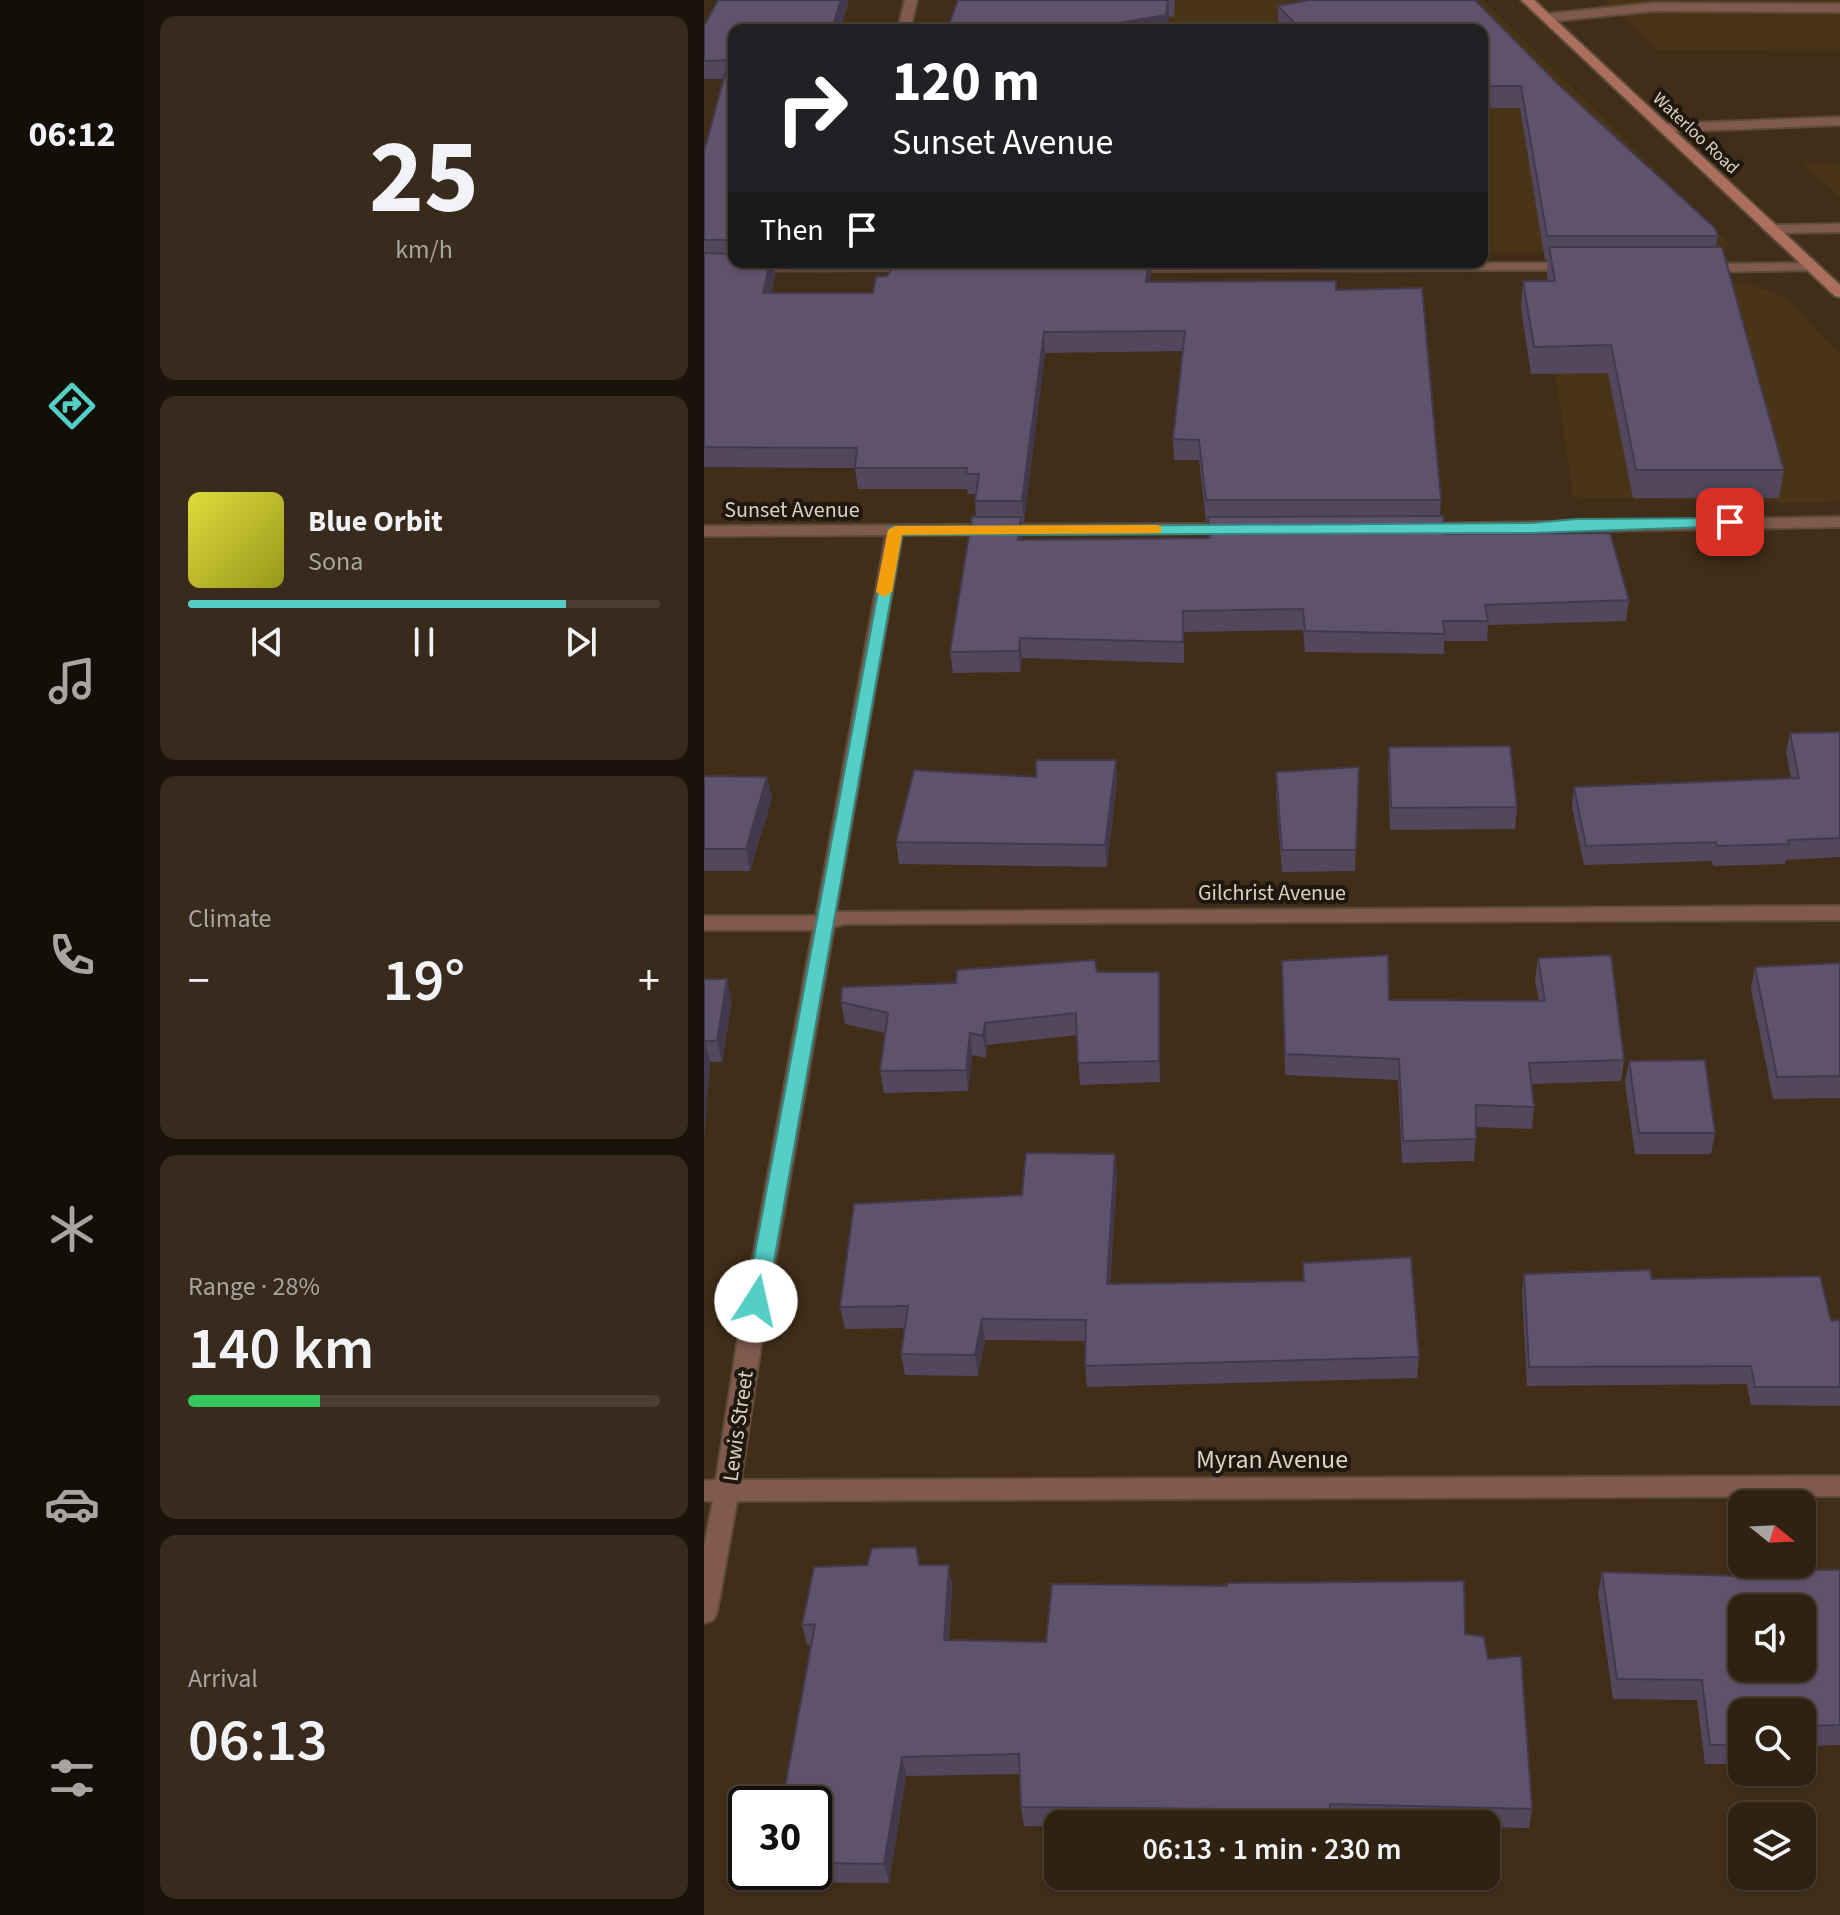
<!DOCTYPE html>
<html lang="en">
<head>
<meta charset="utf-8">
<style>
  body { margin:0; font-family:"Source Sans 3",sans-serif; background:#382a1c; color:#f1f3f6; height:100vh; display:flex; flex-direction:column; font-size:30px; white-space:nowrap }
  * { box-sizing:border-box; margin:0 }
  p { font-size:26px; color:#a8a4a0 }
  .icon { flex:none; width:44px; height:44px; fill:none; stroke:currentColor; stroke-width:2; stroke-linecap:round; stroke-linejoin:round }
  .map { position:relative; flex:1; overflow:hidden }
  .side { display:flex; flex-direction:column; gap:16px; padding:16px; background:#1a130a; width:560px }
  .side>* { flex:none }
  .guide { position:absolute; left:24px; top:24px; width:760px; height:244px; border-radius:16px; box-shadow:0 2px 6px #0004,0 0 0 2px #4b3f33; background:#202124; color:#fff; overflow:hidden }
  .needle { width:52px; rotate:108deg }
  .tools { position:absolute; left:1024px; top:1490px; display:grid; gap:16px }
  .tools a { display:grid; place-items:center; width:88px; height:88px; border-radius:16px; background:#302213; box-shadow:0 2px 6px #0004,0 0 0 2px #4b3f33; font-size:40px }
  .speed { position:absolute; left:24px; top:1786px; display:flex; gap:16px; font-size:40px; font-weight:700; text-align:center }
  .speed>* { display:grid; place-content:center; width:104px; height:104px; border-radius:50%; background:#302213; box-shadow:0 2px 6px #0004,0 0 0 2px #4b3f33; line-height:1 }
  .speed .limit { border:4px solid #111; border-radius:12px; background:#fff; color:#111 }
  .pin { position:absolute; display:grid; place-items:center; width:68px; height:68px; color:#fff; margin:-34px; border-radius:16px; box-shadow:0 4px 12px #0006 }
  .me { position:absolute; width:88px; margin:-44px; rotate:10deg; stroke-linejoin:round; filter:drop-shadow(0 0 6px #0008) }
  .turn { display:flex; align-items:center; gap:28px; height:168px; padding:0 32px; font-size:36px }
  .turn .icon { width:104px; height:104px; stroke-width:2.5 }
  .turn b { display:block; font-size:56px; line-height:68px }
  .then { display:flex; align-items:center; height:76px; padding:0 32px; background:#0003; gap:16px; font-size:30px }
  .big { font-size:60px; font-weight:600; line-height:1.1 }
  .side .card { flex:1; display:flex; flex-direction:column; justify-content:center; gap:12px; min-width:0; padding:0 28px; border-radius:16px; background:#382a1c }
  .side .dial { align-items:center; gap:0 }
  .dial b { font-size:104px; line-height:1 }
  .song { display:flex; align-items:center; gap:24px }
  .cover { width:96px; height:96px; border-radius:12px; background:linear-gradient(135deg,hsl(60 70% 55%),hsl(60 70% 35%)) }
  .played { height:8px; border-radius:4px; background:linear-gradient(90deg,#55cec5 80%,#4b3f33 80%) }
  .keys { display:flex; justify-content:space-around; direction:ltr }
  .heat { display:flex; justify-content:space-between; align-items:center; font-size:44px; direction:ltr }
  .charge { height:12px; border-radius:6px; background:linear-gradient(90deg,#34c759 28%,#4b3f33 0) }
  .trip { position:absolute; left:340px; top:1810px; width:456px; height:80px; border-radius:16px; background:#302213; box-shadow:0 2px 6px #0004,0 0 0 2px #4b3f33; font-weight:600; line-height:80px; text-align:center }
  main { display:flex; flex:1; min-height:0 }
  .tabs { display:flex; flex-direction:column; width:144px; justify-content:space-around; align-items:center; background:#130e08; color:#a8a4a0 }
  .tabs .icon { width:56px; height:56px }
  .tabs .active { color:#55cec5 }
  .tabs b { font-size:36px; color:#f1f3f6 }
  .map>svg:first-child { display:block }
</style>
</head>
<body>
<main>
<nav class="tabs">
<b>06:12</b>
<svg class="icon active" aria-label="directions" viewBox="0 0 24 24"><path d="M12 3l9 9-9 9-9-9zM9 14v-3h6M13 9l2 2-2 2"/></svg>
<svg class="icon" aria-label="music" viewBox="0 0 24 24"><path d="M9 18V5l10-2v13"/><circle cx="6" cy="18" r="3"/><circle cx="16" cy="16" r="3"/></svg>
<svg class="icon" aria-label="phone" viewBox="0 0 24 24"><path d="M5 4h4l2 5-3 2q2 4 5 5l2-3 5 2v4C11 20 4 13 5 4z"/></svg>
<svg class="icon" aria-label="climate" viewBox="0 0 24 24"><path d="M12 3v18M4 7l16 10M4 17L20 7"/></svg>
<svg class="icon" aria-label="car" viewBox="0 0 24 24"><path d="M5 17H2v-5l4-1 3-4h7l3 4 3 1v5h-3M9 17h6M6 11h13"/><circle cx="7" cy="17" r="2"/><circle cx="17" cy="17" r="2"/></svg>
<svg class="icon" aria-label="filters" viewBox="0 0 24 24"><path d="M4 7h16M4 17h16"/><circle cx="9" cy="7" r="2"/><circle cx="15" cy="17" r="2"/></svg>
</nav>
<section class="side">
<div class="card dial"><b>25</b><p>km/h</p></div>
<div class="card">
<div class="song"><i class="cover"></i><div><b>Blue Orbit</b><p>Sona</p></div></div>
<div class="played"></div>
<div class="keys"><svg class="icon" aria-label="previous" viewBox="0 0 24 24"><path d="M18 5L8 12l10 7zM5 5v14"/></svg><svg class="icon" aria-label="pause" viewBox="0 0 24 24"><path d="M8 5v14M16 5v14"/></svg><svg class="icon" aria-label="next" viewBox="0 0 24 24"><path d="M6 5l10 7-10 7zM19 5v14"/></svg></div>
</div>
<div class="card"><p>Climate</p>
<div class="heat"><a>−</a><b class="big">19°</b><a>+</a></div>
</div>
<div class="card"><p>Range · 28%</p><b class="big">140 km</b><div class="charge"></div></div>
<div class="card"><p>Arrival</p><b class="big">06:13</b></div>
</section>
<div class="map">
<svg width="1136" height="1915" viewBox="0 0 1136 1915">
  <rect width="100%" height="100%" fill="#402e19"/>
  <!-- built -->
  <g fill="#4a3418">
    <path d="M394 0H779L1026 244 1015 256 778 251V30H393Z"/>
    <path d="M900 0H1136V49L955 50Z"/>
    <path d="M1099 164 1136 165V197Z"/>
    <path d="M1041 283 1080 297 1136 354V501L1108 503 869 497 839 287Z"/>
  </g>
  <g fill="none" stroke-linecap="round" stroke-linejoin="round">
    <!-- service casing -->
    <g stroke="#5c4b38" stroke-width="4">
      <g id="service">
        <path d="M949 3 1136 4V12L949 11 842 22 836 18 842 14Z"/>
        <path d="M1136 117V125L961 132 954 128 961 124Z"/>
        <path d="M1136 224V232L1069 233 1062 229 1069 225Z"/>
      </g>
    </g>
    <!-- minor casing -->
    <g stroke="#5c4b38" stroke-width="4">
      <g id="minor">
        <path d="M201 0H213L206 30H194Z"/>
        <path d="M0 263 217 262 223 266 216 270 0 271Z"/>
        <path d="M868 263 875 267 873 270 420 271 413 267 420 263Z"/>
        <path d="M1110 263 1117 267 1115 270 996 272 989 268 996 264Z"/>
        <path d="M1136 517V527L712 534 704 529 712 524Z"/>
        <path d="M528 524 534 525V533L198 535 132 912 1136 906V920L141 924 130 927 59 1332 37 1480 1136 1476V1496L33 1501 13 1612 9 1620 0 1623V1547L9 1501H0V1481L12 1480 35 1332 109 930H0V916H112L182 535 0 536V526Z"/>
      </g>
    </g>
    <!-- secondary casing -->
    <g stroke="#5c4b38" stroke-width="4">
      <path id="secondary" d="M817 0H830L1136 285V297L1131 296Z"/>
    </g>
    <!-- service -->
    <use href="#service" fill="#815a4e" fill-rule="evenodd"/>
    <!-- minor -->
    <use href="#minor" fill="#815a4e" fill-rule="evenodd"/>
    <!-- secondary -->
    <use href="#secondary" fill="#ac6f5d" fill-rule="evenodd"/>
  </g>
  <!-- wall -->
  <g fill="#52475d" fill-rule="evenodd">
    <path d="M145 0 137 26 138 30H30V262H69L71 274 67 293H169L193 262H446L445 282 632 290 737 500 736 516 740 534 925 600 922 621 784 625 783 641H740V654L601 652 599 630 480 632V663L318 658 316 672 249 673 246 652 272 517 271 501 272 494H264L263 489H154L151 468 0 467V151L19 79H0V26ZM479 351 469 439 470 460H495L502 521H504V538L318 540 317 522H320L341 353Z"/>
    <path d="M254 0H471L470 17Z"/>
    <path d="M603 0H771L855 85 1011 228 1014 236 1012 247H1018L1080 470 1075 498H929L904 373 827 374 817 308 819 281H844L843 274 844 260H841L816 108H778V30H576L574 28V6Z"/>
    <path d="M1136 732V857L1082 860 1081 864 1009 866 1008 861 880 865 868 807 870 787 1087 778 1082 752 1086 733Z"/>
    <path d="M685 747 813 807 811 829 686 830 684 769Z"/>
    <path d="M412 760 413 781 403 867 195 864 192 842 332 777Z"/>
    <path d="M655 767 651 871 578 872 572 794V772Z"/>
    <path d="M0 776 63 777 68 798 46 871H0Z"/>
    <path d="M834 958 920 1060 917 1081 828 1084 830 1107 828 1129 772 1127 770 1161 698 1163 694 1080 581 1075 578 961 685 1000 835 1001 831 980Z"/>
    <path d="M1136 963V1098L1069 1099 1047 989 1051 967Z"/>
    <path d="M393 972 456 994V1082L376 1085 373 1035 283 1045 282 1058 268 1055 264 1091 180 1093 176 1071 181 1033 141 1024 137 1002 252 983Z"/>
    <path d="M0 979 28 1000 18 1062H6L0 1140Z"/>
    <path d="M925 1061 1011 1133 1007 1154H931L921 1083Z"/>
    <path d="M413 1175 406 1284 599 1281V1263L715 1357 713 1378 383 1387 381 1366 382 1341 281 1340 274 1376 201 1375 197 1354 201 1328 141 1329 136 1307 318 1195Z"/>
    <path d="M820 1274 948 1279 1127 1321 1136 1320V1406L1047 1405 1043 1384 823 1386 818 1292Z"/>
    <path d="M212 1547 216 1565 248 1585 245 1640 342 1642 761 1634 784 1659 828 1809 825 1828 782 1827V1824L625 1823V1824H354V1826H320L317 1807 316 1774 202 1776 185 1883 74 1882 71 1872H110L107 1645H103L98 1625 163 1565Z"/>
    <path d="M1100 1570H1136V1745L1101 1746 1098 1756V1712H1038V1764H1001L993 1700 909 1699 894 1593 898 1572 1097 1578Z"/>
  </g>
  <!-- shaded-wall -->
  <g fill="#423a4c">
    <path d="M137 0H145L136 30 128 28Z"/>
    <path d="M464 0 465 17 463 30H372Z"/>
    <path d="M66 262H69L71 274 62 313 59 293Z"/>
    <path d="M445 262H446L447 274 442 302V282Z"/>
    <path d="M340 332 341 353 320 522 318 501Z"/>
    <path d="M317 517 318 538 316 560 314 540Z"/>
    <path d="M316 638 318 658 316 672 315 651Z"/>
    <path d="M412 760 413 781 403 867 401 845Z"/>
    <path d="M63 777 68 798 46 871 42 849Z"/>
    <path d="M455 972 456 994V1082L455 1061Z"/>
    <path d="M23 979 28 1000 18 1062 13 1041Z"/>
    <path d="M281 1023 283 1045 282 1058 279 1036Z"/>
    <path d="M266 1033 268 1055 264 1091 262 1070Z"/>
    <path d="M1 1041 6 1062 0 1140V1051Z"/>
    <path d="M411 1154 413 1175 404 1306 403 1284Z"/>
    <path d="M278 1319 281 1340 274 1376 271 1355Z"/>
    <path d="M245 1565 248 1585 243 1660 240 1640Z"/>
    <path d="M198 1757 202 1776 185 1883 180 1864Z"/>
  </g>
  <!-- building -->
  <g fill="#5f536c" stroke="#423a4c" stroke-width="2" fill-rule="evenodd">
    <path d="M14 0H137L128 28 138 26 136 30H30V240H0V151L25 60 0 61V26Z"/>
    <path d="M254 0H464L462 15 372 30H243Z"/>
    <path d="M606 0H771L855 85 1011 228 1014 236H843L817 86H778V30H597L574 6Z"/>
    <path d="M845 247H1018L1080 470H932L907 345 830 347 819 281H851Z"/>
    <path d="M0 253 30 254V262H66L59 293H169L172 277 183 276 193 262H445L442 282 632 281V290L718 288 737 500H502L495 440 469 439 481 331 340 332 318 501H271L275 474H262L263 468H151L153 448 0 447Z"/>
    <path d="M739 516 740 534 906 533 925 600 781 605 784 621H739L741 634 601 631 599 609 479 611V642L316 638 315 651 246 652 268 517H317L314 540 506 538 504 517Z"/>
    <path d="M1136 732V838L1084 840 1085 844 1013 846 1012 842 882 846 870 787 1095 778 1086 733Z"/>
    <path d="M806 746 813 807 687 808 685 747Z"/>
    <path d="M332 760H412L401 845 192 842 210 770 332 777Z"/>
    <path d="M655 767 652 850H578L572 772Z"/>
    <path d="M0 776 63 777 42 849H0Z"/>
    <path d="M684 955 685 1000 841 1001 834 958 907 955 920 1060 825 1063 830 1107 772 1105V1139L699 1141 695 1059 581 1054 578 961Z"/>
    <path d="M391 960 393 972H455V1061L374 1063 372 1013 281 1023 279 1036 266 1033 262 1070 176 1071 184 1013 137 1002 138 987 252 983 253 970Z"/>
    <path d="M1136 963V1076L1073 1077 1051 967Z"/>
    <path d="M0 979H23L13 1041H1L0 1051Z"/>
    <path d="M1001 1060 1011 1133H935L925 1061Z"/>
    <path d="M322 1153 411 1154 403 1284 600 1281 599 1263 707 1257 715 1357 381 1366 382 1320 278 1319 271 1355 197 1354 204 1306 136 1307 150 1204 318 1195Z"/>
    <path d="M946 1270 948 1279 1116 1276 1127 1321 1136 1320V1387H1051L1047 1366 825 1367 820 1274Z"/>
    <path d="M212 1547 215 1565H245L240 1640 342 1642 348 1584 523 1586V1583L760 1581 761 1634 780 1637 784 1659 817 1656 828 1809 626 1804V1810L317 1807 315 1754 198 1757 180 1864 110 1863V1804H78L111 1624 98 1625 110 1567 163 1565 168 1548Z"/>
    <path d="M1100 1570H1136V1725L1099 1726 1102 1745H1098V1712H1038V1745H1006L998 1680 913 1679 898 1572 1101 1578ZM1038 1608H1098V1668H1038Z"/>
  </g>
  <!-- route -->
  <path fill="#55cec5" stroke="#378680" stroke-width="2" d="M1026 518 1031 519V526L828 533 198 535 63 1301 52 1309 45 1307 42 1301 186 527 828 523 872 519Z"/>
  <!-- slow -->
  <path fill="#f59e0b" d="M452 525 457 526V533L198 535 188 592 180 597 172 592 184 530 191 526Z"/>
  <g text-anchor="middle" stroke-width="8" stroke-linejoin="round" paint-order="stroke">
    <!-- far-street labels -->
    <g font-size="18" fill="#dbd0c3" stroke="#20180f">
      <text transform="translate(992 133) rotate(43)" y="6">Waterloo Road</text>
    </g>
    <!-- street labels -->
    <g font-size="22" fill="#dbd0c3" stroke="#20180f">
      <text x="88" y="517">Sunset Avenue</text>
      <text x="568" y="900">Gilchrist Avenue</text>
      <text transform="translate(33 1426) rotate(-82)" y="8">Lewis Street</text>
    </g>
    <!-- near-street labels -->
    <g font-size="26" fill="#dbd0c3" stroke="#20180f">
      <text x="568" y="1468">Myran Avenue</text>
    </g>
  </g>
</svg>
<div class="tools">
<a><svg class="needle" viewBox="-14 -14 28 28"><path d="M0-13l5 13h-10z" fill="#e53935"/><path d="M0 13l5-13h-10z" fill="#a8a4a0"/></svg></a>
<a><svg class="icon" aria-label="sound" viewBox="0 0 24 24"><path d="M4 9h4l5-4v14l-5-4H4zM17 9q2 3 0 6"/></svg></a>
<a><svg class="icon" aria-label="search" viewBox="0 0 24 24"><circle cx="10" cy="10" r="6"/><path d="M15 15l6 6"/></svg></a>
<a><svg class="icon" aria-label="layers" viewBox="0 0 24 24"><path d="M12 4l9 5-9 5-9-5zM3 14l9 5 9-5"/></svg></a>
</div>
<div class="speed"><div class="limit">30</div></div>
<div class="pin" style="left:1026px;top:522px;background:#d93025"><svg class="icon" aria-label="arrive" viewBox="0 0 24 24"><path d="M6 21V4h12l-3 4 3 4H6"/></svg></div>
<svg class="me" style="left:52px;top:1301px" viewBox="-20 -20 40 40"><circle r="19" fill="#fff"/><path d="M0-13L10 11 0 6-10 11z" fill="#55cec5"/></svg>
<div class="trip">06:13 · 1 min · 230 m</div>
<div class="guide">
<div class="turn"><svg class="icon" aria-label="right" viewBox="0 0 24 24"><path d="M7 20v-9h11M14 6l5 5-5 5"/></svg><div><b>120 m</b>Sunset Avenue</div></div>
<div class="then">Then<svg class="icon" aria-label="arrive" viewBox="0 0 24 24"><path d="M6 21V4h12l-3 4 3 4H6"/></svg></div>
</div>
</div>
</main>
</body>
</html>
